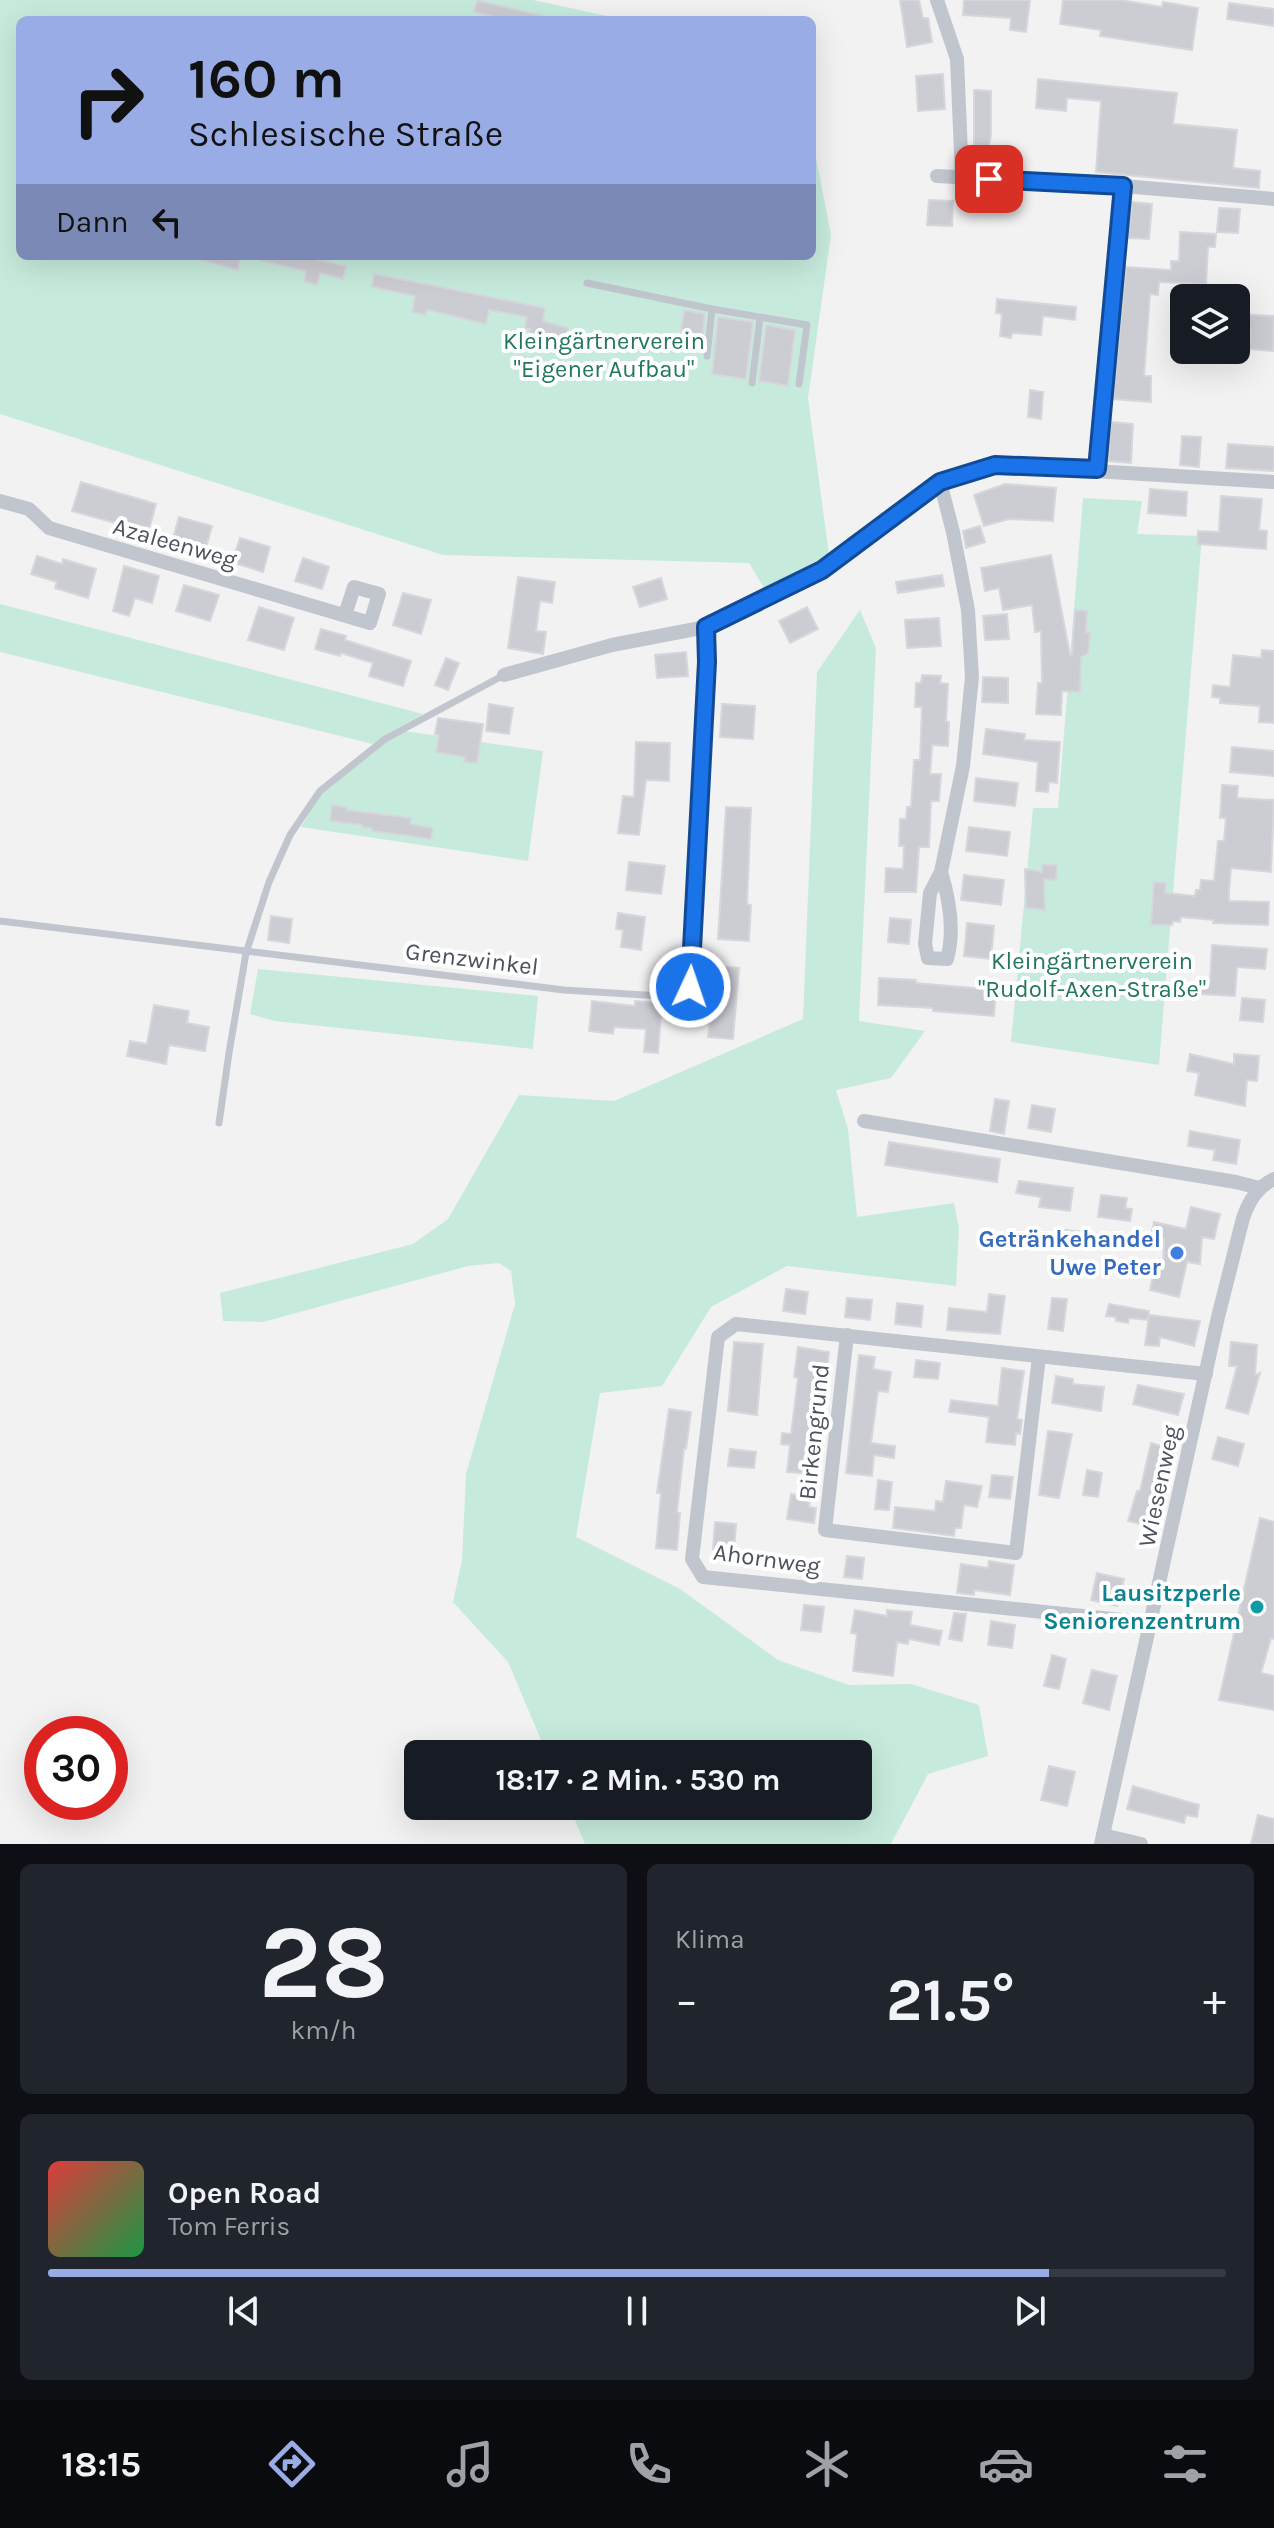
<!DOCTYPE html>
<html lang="de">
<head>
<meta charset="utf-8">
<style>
  body { margin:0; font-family:Karla,sans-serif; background:#20242c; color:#f1f3f6; height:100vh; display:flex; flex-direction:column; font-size:30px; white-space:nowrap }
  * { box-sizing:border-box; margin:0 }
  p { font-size:26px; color:#9ea1a6 }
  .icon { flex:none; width:44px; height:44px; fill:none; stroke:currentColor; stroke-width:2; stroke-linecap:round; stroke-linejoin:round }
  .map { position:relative; height:1844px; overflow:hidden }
  .details { display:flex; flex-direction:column; gap:20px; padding:20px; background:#0d0f14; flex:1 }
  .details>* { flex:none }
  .hud { position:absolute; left:16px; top:16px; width:800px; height:244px; border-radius:12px; box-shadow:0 8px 32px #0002; background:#9aace5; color:#111; overflow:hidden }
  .tools { position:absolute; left:1170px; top:284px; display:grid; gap:16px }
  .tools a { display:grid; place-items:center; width:80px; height:80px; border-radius:12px; background:#171b24; box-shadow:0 8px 32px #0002; font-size:40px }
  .speed { position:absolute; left:24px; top:1716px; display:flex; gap:16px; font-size:40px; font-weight:700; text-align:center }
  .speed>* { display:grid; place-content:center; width:104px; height:104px; border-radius:50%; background:#171b24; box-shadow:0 8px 32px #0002; line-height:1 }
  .speed .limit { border:12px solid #d22; background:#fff; color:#111 }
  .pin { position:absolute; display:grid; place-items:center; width:68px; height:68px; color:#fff; margin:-34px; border-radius:16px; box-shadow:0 4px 12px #0006 }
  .me { position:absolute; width:88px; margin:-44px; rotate:3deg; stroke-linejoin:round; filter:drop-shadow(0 0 6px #0008) }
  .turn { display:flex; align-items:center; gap:28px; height:168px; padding:0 40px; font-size:36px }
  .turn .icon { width:104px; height:104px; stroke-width:2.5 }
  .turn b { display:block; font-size:56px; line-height:68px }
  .then { display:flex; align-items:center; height:76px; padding:0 40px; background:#0003; gap:16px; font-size:30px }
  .big { font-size:60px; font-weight:700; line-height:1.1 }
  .details .card { flex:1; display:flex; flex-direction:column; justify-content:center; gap:12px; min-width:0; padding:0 28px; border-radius:12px; background:#20242c }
  .details .dial { align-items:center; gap:0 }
  .dial b { font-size:104px; line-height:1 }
  .song { display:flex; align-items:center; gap:24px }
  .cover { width:96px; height:96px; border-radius:12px; background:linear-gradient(135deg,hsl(0 70% 55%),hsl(140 70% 35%)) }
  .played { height:8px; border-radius:4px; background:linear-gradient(90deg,#9aace5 85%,#363941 85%) }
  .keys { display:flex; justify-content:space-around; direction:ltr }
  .heat { display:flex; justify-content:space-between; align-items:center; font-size:44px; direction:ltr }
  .details .tiles { flex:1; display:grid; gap:20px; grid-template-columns:1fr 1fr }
  .card:last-child { grid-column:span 2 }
  .trip { position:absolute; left:404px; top:1740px; width:468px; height:80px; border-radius:12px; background:#171b24; box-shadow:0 8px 32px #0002; font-weight:700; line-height:80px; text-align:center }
  .menu { display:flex; height:128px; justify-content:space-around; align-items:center; background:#090b0e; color:#9ea1a6 }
  .menu .icon { width:56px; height:56px }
  .menu .selected { color:#9aace5 }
  .menu b { font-size:36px; color:#f1f3f6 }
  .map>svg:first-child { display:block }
</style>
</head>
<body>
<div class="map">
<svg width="1274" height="1844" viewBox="0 0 1274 1844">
  <rect width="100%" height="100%" fill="#f3f2f2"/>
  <!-- green -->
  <g fill="#c6ebdc">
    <path d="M0 0H533L626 20H20V256H812V136L831 235 808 398 829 555 764 588 749 563 443 555 0 414Z"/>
    <path d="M1083 498 1142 501 1137 534 1202 536 1159 1065 1011 1042 1033 808H1058Z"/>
    <path d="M0 604 423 714 384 736 373 744 0 652Z"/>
    <path d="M860 610 876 648 859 1021 925 1031 891 1078 836 1090 848 1129 857 1217 954 1203 959 1228 956 1286 787 1266 711 1307 662 1386 600 1393 576 1537 680 1589 778 1660 849 1685 911 1684 979 1705 988 1756 928 1774 891 1844H585L569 1806H858V1754H547L508 1662 453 1602 462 1560 466 1474 515 1304 511 1271 499 1263 468 1266 263 1322 223 1321 220 1293 413 1244 448 1219 519 1095 614 1101 803 1019 817 672Z"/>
    <path d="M404 731 543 751 528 861 301 827 321 794 387 741Z"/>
    <path d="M258 969 538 996 533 1049 275 1021 250 1014Z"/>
  </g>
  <!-- building -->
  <g fill="#cccdd3" stroke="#d6d7dc" stroke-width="2">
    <path d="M477 0 543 16V20H509L474 12Z"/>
    <path d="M900 0H919L923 18H928L932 42 907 47Z"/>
    <path d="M964 0H1030L1026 32 1010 30 1011 18 963 15Z"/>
    <path d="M1063 0H1121L1162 7 1163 2 1198 8 1192 50 1100 36 1101 30 1060 24Z"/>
    <path d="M1229 3 1274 9V26L1227 19Z"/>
    <path d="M943 74 945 109 918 111 916 76Z"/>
    <path d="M1038 79 1177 93 1173 124 1237 130 1233 168 1260 171 1259 188 1096 172 1101 101 1067 98 1066 111 1036 108Z"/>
    <path d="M974 90 991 91V136L987 153V169L980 168 974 162Z"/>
    <path d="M929 200 953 201 952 226 927 225Z"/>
    <path d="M1132 202 1152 204 1149 239 1128 238Z"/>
    <path d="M1219 208 1240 209 1238 233 1217 232Z"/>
    <path d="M1180 232 1216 234 1215 247H1208L1206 284 1159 282 1158 295 1150 294 1144 376H1151V402L1113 399 1126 267 1171 270V261H1179Z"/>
    <path d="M201 256H241L238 270 201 260Z"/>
    <path d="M263 256H300L346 266 343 279 320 273 317 285 304 281 306 271 262 261Z"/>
    <path d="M374 274 545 308 543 321 568 328 564 343 529 334 530 329 525 328 527 317 489 310 486 324 427 310 425 315 412 312 415 296 372 287Z"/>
    <path d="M997 299 1076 307 1075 320 1043 316 1041 335 1012 333 1011 338 1000 336 1002 314 996 313Z"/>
    <path d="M684 310 705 314 702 342 680 339Z"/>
    <path d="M1237 314 1274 316 1273 351 1249 349 1250 329 1236 328Z"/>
    <path d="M718 317 753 322 746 379 712 374Z"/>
    <path d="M766 325 795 330 788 386 759 381Z"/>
    <path d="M1030 390 1043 392 1041 419 1028 417Z"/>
    <path d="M1111 422 1133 424 1131 463 1108 461Z"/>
    <path d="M1182 436 1201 437 1199 467 1180 465Z"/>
    <path d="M1228 444 1274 447V471L1226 468Z"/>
    <path d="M81 482 156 504 147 537 118 528 119 524 72 511Z"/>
    <path d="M1005 484 1056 488 1053 521 1009 519 984 526 974 495Z"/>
    <path d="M1150 489 1187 492 1186 516 1148 513Z"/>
    <path d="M1221 496 1262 499 1259 530 1267 531 1266 549 1197 544 1198 531 1219 532Z"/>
    <path d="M179 517 212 526 204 555 171 545Z"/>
    <path d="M980 526 985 542 966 548 963 531Z"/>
    <path d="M240 538 270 547 263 572 232 562Z"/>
    <path d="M1051 555 1070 655 1072 654 1075 610 1087 611 1086 633H1090L1088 653 1081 657 1080 692 1062 691 1061 715 1036 714 1038 683H1042L1041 631 1035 632 1032 605 1003 610 999 588 985 591 981 568Z"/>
    <path d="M37 556 62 564 63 559 96 569 88 598 55 588 57 582 31 574Z"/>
    <path d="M303 558 329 567 322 589 295 581Z"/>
    <path d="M124 566 159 576 152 603 135 598 129 616 113 611Z"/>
    <path d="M942 575 944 586 898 593 896 582Z"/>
    <path d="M518 577 555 582 552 603 540 601 536 631 546 632 543 654 508 648Z"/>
    <path d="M661 578 667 599 640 607 633 587Z"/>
    <path d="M184 585 219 595 210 621 176 611Z"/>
    <path d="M403 593 431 600 421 634 393 625Z"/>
    <path d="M259 607 294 618 284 650 248 640Z"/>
    <path d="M807 607 818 629 790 643 779 621Z"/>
    <path d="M1007 614 1009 639 985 640 983 616Z"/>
    <path d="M939 618 941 646 907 648 905 620Z"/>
    <path d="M321 629 346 636 345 640 411 661 403 686 369 676 373 663 341 653 340 656 315 649Z"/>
    <path d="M1262 650 1274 651V723L1259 722 1260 706 1220 703V698L1212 697 1213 685 1230 687 1233 655 1261 658Z"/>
    <path d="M686 652 688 676 657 678 655 655Z"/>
    <path d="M446 658 459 663 448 690 435 685Z"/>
    <path d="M922 675 941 676 940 683 948 684 946 722H949L948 746 932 745 930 774H941L939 801H931L929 847H919L916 892H885L886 868 903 869 904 846H899L900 819H906L907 807H911L914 760H920L922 707H915L916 683H921Z"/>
    <path d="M983 677 1008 678V703L982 702Z"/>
    <path d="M489 704 513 708 509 734 486 731Z"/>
    <path d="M722 704 755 706 753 739 720 737Z"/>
    <path d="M438 718 483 724 477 763 464 762 465 757 436 752 439 735 435 734Z"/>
    <path d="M986 729 1025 734 1024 740 1060 742 1057 783 1049 782 1048 792 1036 791 1038 762 983 754Z"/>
    <path d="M636 742 670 743 669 781 646 780 639 835 618 833 623 796 634 797Z"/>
    <path d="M1232 747 1274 751V776L1230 772Z"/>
    <path d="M976 778 1018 783 1015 806 974 801Z"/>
    <path d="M1222 785 1238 786 1237 798 1274 800 1271 872 1231 868 1229 891V901L1269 902 1268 925 1213 923 1214 920 1181 917 1180 922 1173 921 1172 925H1151L1154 882 1166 883 1165 893 1195 896 1196 890H1200L1201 880 1214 881 1218 841H1224L1226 818H1220Z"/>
    <path d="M332 805 347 807V810L411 818 410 824 433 828 431 839 372 831V828L362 827V825L330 821Z"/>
    <path d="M726 807 751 808 747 904 751 905 749 941 718 939Z"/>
    <path d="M969 827 1010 832 1007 856 966 851Z"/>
    <path d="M629 862 665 866 661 894 626 890Z"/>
    <path d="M1042 865H1057L1056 880 1044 879 1045 910 1026 908 1025 869 1042 872Z"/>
    <path d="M964 875 1004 880 1001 905 961 900Z"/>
    <path d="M618 913 645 917 641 950 621 947 623 930 616 929Z"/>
    <path d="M271 916 292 919 289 943 268 940Z"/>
    <path d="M890 918 911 920 909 944 888 942Z"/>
    <path d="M967 923 994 926 991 959 964 956Z"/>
    <path d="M1212 945 1267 949 1265 969 1237 967 1235 996 1198 994 1199 982 1210 983Z"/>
    <path d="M716 966 739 968 733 1039 708 1037Z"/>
    <path d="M879 978 916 980V983L996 990 994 1016 933 1011V1008L878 1005Z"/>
    <path d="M1242 998 1265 1000 1263 1022 1240 1020Z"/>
    <path d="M592 1001 635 1006V1001L662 1003 658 1053 644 1052 646 1029 614 1027 613 1034 589 1031Z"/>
    <path d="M154 1005 189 1011 187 1023 209 1027 205 1051 169 1045 166 1064 127 1056 130 1041 147 1044Z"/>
    <path d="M1190 1054 1234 1064V1054L1259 1056 1257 1081 1247 1080 1245 1106 1195 1095 1199 1073 1187 1071Z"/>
    <path d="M995 1099 1009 1101 1004 1134 990 1131Z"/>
    <path d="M1032 1105 1055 1109 1051 1132 1028 1128Z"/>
    <path d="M1190 1131 1240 1140 1236 1164 1213 1160 1215 1150 1188 1146Z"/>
    <path d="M889 1142 1000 1159 997 1182 885 1165Z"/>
    <path d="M1019 1181 1073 1188 1070 1211 1039 1207 1041 1197 1016 1193Z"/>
    <path d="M1101 1195 1127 1198 1125 1208 1132 1209 1130 1221 1098 1217Z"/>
    <path d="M1191 1207 1220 1214 1214 1239 1202 1237 1200 1264 1187 1262 1179 1297 1150 1290 1155 1266 1163 1268 1164 1239 1151 1236 1154 1222 1186 1229Z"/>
    <path d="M1065 1230 1100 1234 1098 1250 1064 1246Z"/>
    <path d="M786 1289 808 1292 805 1314 783 1311Z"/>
    <path d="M989 1294 1005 1296 1000 1334 947 1330 949 1308 987 1312Z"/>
    <path d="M847 1298 872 1300 870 1320 845 1317Z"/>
    <path d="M1052 1298 1067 1299 1063 1331 1048 1329Z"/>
    <path d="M897 1303 923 1306 921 1327 895 1324Z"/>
    <path d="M1109 1304 1149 1311 1148 1320 1129 1318 1128 1323 1116 1321V1317L1106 1316Z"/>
    <path d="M1149 1315 1200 1321 1194 1346 1160 1337 1159 1346 1145 1345Z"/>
    <path d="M734 1342 763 1344 757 1415 728 1411Z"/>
    <path d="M1231 1342 1257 1345 1255 1375 1260 1373 1248 1414 1226 1408 1237 1366H1229Z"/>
    <path d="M798 1347 829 1352 817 1448H819L816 1474 787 1472 790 1445 781 1444 782 1433 791 1434 798 1378 794 1377Z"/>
    <path d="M859 1355 875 1357 873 1369 891 1372 888 1392 878 1391 871 1443 895 1446 894 1458 874 1455 872 1476 846 1473Z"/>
    <path d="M916 1360 940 1363 938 1379 914 1377Z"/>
    <path d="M1002 1368 1024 1371 1017 1419 1022 1420 1020 1434 1016 1433 1015 1445 986 1442 989 1417 949 1412 951 1400 998 1406Z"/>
    <path d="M1056 1376 1073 1379V1384L1104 1387 1101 1411 1052 1403Z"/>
    <path d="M1138 1385 1184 1394 1178 1415 1133 1404Z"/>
    <path d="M669 1409 691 1412 686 1449H684L677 1512 680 1513 677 1550 656 1548 661 1493H657Z"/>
    <path d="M1048 1431 1072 1434 1059 1498 1039 1495Z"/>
    <path d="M1218 1437 1244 1444 1238 1466 1212 1459Z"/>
    <path d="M1151 1443 1171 1449 1153 1518H1151L1149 1526 1128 1521 1137 1491H1140Z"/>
    <path d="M730 1449 756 1452 754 1468 728 1466Z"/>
    <path d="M1087 1470 1102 1473 1098 1497 1083 1495Z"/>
    <path d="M992 1475 1013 1477 1010 1499 989 1497Z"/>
    <path d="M878 1480 892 1482 889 1510 875 1509Z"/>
    <path d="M946 1481 982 1486 977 1507 964 1505 961 1528H955L954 1536 893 1528 895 1507 935 1511 936 1501 943 1502Z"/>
    <path d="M791 1494 810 1497 809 1507 816 1508 814 1523 787 1519Z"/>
    <path d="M1260 1518 1274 1522V1639L1271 1638 1261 1673 1274 1676V1710L1219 1700Z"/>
    <path d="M715 1522 736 1524 734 1551 713 1549Z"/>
    <path d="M847 1556 864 1558 862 1579 844 1577Z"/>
    <path d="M989 1561 1014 1565 1010 1595 974 1590V1595L957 1593 961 1564 988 1568Z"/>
    <path d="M1097 1573 1124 1579 1117 1606 1091 1600Z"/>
    <path d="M804 1605 824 1607 821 1632 801 1630Z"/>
    <path d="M855 1610 887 1616V1610L912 1612 910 1625 942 1631 939 1645 909 1639 908 1644 897 1642 893 1676 853 1671 857 1634 851 1633Z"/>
    <path d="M954 1613 966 1614 962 1641 949 1639Z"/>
    <path d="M991 1621 1015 1625 1012 1648 988 1645Z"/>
    <path d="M1052 1655 1066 1659 1059 1689 1044 1686Z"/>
    <path d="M1092 1670 1117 1676 1109 1710 1083 1703Z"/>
    <path d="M1049 1766 1075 1772 1067 1806 1041 1800Z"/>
    <path d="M1133 1786 1199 1805 1197 1817 1186 1815 1184 1823 1127 1809Z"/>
    <path d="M1258 1815 1274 1819V1844H1251Z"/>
  </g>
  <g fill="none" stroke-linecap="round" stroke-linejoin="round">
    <!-- lane -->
    <g stroke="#c1c6ce" stroke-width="7">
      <path d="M587 283 712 309 807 325 799 384"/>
      <path d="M707 356 712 309"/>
      <path d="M752 383 760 318"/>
      <path d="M0 921 564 990 677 997 690 987"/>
      <path d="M219 1123 229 1053 246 953 269 882 290 835 320 791 385 739 504 675"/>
    </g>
    <!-- street -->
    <g stroke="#c1c6ce" stroke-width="14">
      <path d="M937 0 957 59 962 177"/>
      <path d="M937 176 1123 186 1274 199"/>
      <path d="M1097 469 1123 186"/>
      <path d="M940 482 953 532 968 610 972 677 963 766 941 872 930 893 925 944 928 958 947 959C955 931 949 898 941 872"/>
      <path d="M0 501 29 509 49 528 370 623 379 594 354 587 345 615"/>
      <path d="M504 675 612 645 706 627"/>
      <path d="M690 987 707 662 706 627 822 570 940 482 995 465 1274 482"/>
      <path d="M864 1121 1236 1182 1259 1188"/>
      <path d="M847 1335 825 1530 1016 1553 1039 1357"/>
      <path d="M1151 1623 703 1577 692 1559 718 1337 736 1324 1206 1374"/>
      <path d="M1103 1835 1141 1844"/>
      <path d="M1101 1844 1218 1317 1243 1218C1249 1201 1257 1187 1274 1179"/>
    </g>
  </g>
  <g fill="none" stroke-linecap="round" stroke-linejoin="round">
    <!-- route casing -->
    <g stroke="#114b97" stroke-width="20">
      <path id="route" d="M690 987 707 662 706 627 822 570 940 482 995 465 1097 469 1123 186 989 179"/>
    </g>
    <!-- route -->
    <use href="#route" stroke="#1a73e8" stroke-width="14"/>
  </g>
  <!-- markers -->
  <circle fill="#3f7fe0" stroke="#fff" stroke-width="3" cx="1177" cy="1253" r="8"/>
  <circle fill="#0f9aa8" stroke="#fff" stroke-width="3" cx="1257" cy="1607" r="8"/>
  <g text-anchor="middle" stroke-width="8" stroke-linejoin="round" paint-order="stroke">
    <!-- park labels -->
    <g font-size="24" fill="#23775e" stroke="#fff">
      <text x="604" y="349">Kleingärtnerverein<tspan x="604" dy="28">"Eigener Aufbau"</tspan></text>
      <text x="1092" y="969">Kleingärtnerverein<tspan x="1092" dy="28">"Rudolf-Axen-Straße"</tspan></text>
    </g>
    <!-- street labels -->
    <g font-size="24" fill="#4b515d" stroke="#fff">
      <text transform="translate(175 543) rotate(16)" y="8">Azaleenweg</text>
      <text transform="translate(472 959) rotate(7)" y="8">Grenzwinkel</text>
      <text transform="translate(814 1432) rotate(-84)" y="8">Birkengrund</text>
      <text transform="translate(1159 1486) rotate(-78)" y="8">Wiesenweg</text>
      <text transform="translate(767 1559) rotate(8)" y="8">Ahornweg</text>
    </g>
    <!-- shop labels -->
    <g font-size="24" font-weight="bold" fill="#366cbe" stroke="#fff" text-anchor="end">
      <text x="1161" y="1247">Getränkehandel<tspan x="1161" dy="28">Uwe Peter</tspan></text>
    </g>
    <!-- culture labels -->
    <g font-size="24" font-weight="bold" fill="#0d838f" stroke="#fff" text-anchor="end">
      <text x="1241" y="1601">Lausitzperle<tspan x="1241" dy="28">Seniorenzentrum</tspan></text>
    </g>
  </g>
</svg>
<div class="tools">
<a><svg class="icon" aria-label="layers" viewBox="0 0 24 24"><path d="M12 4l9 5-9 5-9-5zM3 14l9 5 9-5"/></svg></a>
</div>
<div class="speed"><div class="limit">30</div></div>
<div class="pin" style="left:989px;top:179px;background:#d93025"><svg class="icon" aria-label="arrive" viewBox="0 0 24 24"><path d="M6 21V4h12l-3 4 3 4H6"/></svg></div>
<svg class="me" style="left:690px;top:987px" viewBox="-20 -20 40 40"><circle r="17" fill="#1a73e8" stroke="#fff" stroke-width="3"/><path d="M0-11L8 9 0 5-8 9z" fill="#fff"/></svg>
<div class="trip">18:17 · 2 Min. · 530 m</div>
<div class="hud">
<div class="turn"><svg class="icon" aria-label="right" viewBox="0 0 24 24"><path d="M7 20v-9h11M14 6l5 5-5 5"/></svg><div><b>160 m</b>Schlesische Straße</div></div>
<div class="then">Dann<svg class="icon" aria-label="left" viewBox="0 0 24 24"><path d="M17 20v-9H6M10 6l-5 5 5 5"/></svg></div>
</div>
</div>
<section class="details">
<div class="tiles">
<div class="card dial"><b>28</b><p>km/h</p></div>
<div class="card"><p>Klima</p>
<div class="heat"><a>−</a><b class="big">21.5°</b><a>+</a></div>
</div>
<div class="card">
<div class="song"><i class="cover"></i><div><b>Open Road</b><p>Tom Ferris</p></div></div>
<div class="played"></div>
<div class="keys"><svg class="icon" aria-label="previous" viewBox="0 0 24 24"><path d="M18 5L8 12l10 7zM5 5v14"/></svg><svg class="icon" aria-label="pause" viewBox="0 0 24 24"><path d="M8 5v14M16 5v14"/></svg><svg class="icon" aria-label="next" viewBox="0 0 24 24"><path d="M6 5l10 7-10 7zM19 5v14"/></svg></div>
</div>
</div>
</section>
<nav class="menu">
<b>18:15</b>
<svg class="icon selected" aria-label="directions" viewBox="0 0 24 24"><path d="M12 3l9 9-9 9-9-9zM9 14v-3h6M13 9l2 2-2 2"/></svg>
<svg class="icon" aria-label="music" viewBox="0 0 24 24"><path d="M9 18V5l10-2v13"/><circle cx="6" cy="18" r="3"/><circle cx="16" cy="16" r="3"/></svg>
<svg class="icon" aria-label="phone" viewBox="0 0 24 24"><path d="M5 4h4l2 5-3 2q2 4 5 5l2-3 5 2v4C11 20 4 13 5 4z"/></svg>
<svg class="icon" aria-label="climate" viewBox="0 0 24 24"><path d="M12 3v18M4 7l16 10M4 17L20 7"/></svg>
<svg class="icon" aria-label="car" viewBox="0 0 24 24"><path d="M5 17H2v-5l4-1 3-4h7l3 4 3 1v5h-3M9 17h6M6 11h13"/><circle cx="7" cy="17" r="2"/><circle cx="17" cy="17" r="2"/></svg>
<svg class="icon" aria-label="filters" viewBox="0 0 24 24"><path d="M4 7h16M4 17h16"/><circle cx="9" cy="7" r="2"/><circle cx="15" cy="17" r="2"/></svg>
</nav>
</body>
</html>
